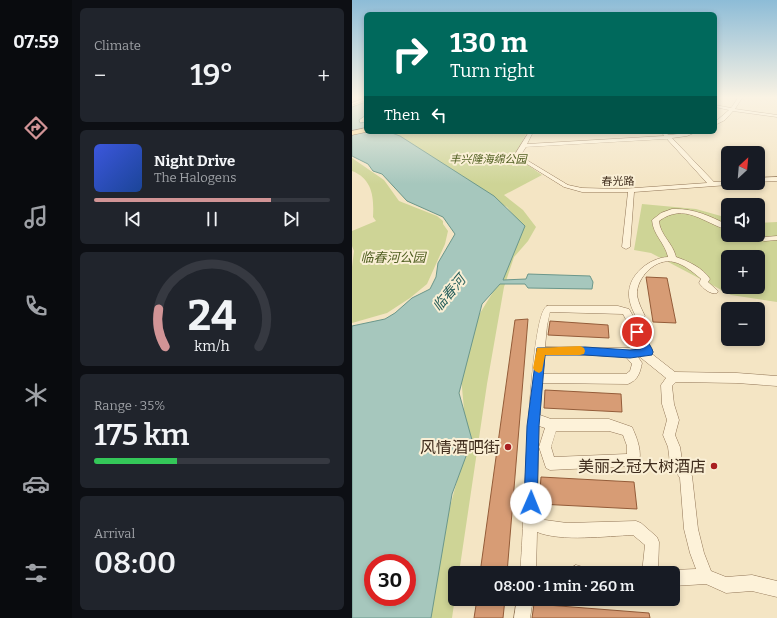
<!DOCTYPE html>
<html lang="en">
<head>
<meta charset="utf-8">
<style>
  body { margin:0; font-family:Bitter,"Noto Sans SC",serif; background:#20242c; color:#f1f3f6; height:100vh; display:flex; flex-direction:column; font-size:15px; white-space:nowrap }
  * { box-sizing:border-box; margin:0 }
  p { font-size:13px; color:#9ea1a6 }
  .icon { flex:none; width:22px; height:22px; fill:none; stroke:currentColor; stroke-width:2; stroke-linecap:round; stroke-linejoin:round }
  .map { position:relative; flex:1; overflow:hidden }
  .details { display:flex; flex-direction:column; gap:8px; padding:8px; background:#0d0f14; width:280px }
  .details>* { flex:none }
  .banner { position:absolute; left:12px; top:12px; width:353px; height:122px; border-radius:6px; box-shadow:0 2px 6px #0003; background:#00695c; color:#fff; overflow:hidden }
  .needle { width:26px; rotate:26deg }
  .tools { position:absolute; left:369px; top:146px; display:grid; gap:8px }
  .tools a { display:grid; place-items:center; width:44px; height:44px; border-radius:6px; background:#171b24; box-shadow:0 2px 6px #0003; font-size:20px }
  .speed { position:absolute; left:12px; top:554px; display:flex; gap:8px; font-size:20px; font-weight:700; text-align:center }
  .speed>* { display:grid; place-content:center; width:52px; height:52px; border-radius:50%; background:#171b24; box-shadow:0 2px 6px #0003; line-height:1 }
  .speed .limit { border:6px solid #d22; background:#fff; color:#111 }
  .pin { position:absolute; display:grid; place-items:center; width:34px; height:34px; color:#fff; margin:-17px; border:2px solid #fff; border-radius:50%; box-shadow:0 1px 4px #0007 }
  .me { position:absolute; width:44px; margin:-22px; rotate:1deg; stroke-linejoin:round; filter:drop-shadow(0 0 3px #0008) }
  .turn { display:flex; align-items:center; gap:14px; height:84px; padding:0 20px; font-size:18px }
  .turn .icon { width:52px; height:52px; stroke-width:2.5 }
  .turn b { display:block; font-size:28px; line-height:34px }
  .then { display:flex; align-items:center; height:38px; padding:0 20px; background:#0003; gap:8px; font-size:15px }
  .big { font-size:30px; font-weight:600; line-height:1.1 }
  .details .card { flex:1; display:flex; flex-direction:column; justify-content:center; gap:6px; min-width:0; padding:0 14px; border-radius:6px; background:#20242c }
  .details .dial { align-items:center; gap:0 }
  .dial svg { height:104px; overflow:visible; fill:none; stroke:#363941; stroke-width:7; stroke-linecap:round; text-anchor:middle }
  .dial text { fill:#f1f3f6; stroke:none }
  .song { display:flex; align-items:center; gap:12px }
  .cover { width:48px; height:48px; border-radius:6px; background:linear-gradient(135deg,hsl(230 70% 55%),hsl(220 70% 35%)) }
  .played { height:4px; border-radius:2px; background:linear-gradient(90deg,#d19496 75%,#363941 75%) }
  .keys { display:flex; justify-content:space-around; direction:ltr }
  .heat { display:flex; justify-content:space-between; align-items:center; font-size:22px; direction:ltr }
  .charge { height:6px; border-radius:3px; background:linear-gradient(90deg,#34c759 35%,#363941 0) }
  .trip { position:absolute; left:96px; top:566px; width:232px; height:40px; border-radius:6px; background:#171b24; box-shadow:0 2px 6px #0003; font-weight:600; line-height:40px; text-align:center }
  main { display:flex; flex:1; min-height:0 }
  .menu { display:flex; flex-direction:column; width:72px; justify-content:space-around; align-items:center; background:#090b0e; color:#9ea1a6 }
  .menu .icon { width:28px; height:28px }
  .menu .selected { color:#d19496 }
  .menu b { font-size:18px; color:#f1f3f6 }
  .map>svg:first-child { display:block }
</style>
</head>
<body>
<main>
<nav class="menu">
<b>07:59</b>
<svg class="icon selected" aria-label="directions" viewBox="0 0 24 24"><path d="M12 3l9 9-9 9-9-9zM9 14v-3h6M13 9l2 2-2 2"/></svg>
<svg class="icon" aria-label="music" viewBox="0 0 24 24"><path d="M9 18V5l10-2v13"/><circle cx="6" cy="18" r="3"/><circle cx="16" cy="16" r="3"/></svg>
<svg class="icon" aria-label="phone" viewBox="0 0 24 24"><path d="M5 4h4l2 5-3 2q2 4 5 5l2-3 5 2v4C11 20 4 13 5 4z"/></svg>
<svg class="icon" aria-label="climate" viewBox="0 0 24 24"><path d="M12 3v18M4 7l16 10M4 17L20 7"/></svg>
<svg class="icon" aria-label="car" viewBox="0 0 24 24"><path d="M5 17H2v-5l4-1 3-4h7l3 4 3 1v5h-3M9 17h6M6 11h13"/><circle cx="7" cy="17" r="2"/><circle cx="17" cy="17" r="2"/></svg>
<svg class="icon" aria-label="filters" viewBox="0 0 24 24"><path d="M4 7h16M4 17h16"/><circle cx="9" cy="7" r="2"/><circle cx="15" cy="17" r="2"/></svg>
</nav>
<section class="details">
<div class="card"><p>Climate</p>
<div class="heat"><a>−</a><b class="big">19°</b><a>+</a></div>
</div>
<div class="card">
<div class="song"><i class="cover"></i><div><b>Night Drive</b><p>The Halogens</p></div></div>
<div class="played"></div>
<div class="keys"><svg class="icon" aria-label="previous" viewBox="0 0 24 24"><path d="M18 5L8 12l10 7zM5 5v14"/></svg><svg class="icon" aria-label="pause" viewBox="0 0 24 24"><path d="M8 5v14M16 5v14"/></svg><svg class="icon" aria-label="next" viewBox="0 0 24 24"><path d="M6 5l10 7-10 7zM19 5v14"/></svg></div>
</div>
<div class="card dial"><svg viewBox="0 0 100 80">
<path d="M14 69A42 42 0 1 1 86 69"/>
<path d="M14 69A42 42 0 0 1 9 40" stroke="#d19496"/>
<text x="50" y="56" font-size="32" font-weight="700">24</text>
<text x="50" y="72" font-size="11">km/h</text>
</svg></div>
<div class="card"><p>Range · 35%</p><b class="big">175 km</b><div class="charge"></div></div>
<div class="card"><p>Arrival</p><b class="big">08:00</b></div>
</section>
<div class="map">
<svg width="425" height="618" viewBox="0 0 425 618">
  <rect width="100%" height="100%" fill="#f4e5c4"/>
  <!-- green -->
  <g fill="#ced496" fill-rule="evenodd">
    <path d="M30 132H175L163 156 190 175 152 195 171 210 184 227 176 241 162 257 152 287 135 384 107 573H103V597L100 618H70L86 551 115 444 109 376 122 323 141 292 171 227 155 207 115 187Z"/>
    <path d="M0 158 32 180 47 201 85 216 91 221V224L96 231 93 244 75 284 58 298 35 313 0 323V267L2 251 0 246V231L24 221 21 217C22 198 21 179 0 171Z"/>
    <path d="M290 204 344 209 376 218V235H406V223L425 222V302L379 295 299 253 282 250ZM376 257H406V287H376Z"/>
  </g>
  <!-- water -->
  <path fill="#a6c7bd" stroke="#6b978b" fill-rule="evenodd" d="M14 102V115L7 120 8 123 14 122V132H37L48 136 142 196 173 226 151 280 174 279 176 274 238 276 241 282 240 289 176 288 173 284H148L130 304 107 393 120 440 100 494 79 618H0V326L33 319 43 313 60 298 78 289 84 277 86 263 103 234 91 217 55 201 30 174 21 171 16 164 0 156V107ZM21 563H55V597H21Z"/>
  <!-- building -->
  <g fill="#d79c75" stroke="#945c39">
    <path d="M294 277 315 278 324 323 301 322Z"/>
    <path d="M176 319 155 573H128L163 320Z"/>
    <path d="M198 321 256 325 257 338 196 335Z"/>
    <path d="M193 390 269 394 270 412 192 408Z"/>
    <path d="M189 477 282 482 285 509 187 504Z"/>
    <path d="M125 599H153L151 618H122Z"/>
    <path d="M182 604 297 613 298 618H180Z"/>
  </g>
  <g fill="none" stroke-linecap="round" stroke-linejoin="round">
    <!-- minor casing -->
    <g stroke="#927657" stroke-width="1">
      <g id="minor">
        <path d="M14 98V100L0 105V103Z"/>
        <path d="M386 98H390L383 109 425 115V117L381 111 373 120 363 125V122L377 110 363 107V105L379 108Z"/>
        <path d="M177 132H181L175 144 312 136 311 134 313 133 317 135 344 132 335 136 320 138 362 182 376 181V183H379L376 185 282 192 278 247 274 249 270 247 276 192H230L212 187 162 156ZM315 139 355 183 269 189 230 188 216 185 168 156 174 147Z"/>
        <path d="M425 177V181L406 182V178Z"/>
        <path d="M320 209C341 208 358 216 376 225V230C351 223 333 202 307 221 308 235 321 243 324 257 336 261 351 268 358 279L356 282 366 291 365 293C358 295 351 288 347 283L349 279 348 278C341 272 331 264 322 262 304 257 284 278 285 295 286 302 290 310 293 316L291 318H285C281 312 277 302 277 295 276 275 297 258 316 257 313 243 301 235 300 220L309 213Z"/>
        <path d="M390 235 413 237 425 236V240L413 241 391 237Z"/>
        <path d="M195 306H266L277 309 299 347 301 352 300 354 323 372 385 373 425 376V386L385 383 324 382 320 386 322 404 327 420 323 435 328 447 330 460 340 476 346 529 352 553 359 571 374 577 400 575 425 581V597L400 591 374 593 354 584 321 586V573H316L321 570 344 569 338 553 332 529 328 478 318 463 316 447 311 435 315 420 310 404 309 385 314 378 288 357H286L290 363C288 373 286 380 276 384L190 383 188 415 199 419H257L280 427C285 438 291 453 286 464L282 466 198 470 194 468 187 447 193 428 187 426 185 512 193 520 215 523 284 521 289 523 305 537 307 542 306 573H290L293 545 281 535C255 536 209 542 185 532L184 573H168C172 542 176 312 195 306ZM198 312 271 314 289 348 193 347 195 326ZM215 354 274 357 280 364 278 371 274 374H191L193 355ZM204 431H257L271 435 275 446V454L202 457 199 447Z"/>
        <path d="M224 565 234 568 237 573H216L219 568Z"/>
        <path d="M165 599H181L178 618H162Z"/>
      </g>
    </g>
    <!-- major casing -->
    <g stroke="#5f432c" stroke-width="1">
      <path id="major" d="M14 128V132L0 135V131Z"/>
    </g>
    <!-- minor -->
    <use href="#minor" fill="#fdf2d9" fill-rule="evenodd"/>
    <!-- major -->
    <use href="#major" fill="#fbdb98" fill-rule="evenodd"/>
  </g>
  <!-- sky -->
  <linearGradient id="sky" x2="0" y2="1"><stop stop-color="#8dbcd7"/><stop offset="0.53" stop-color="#faf3e4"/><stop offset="1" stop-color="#faf3e4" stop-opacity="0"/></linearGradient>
  <rect width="425" height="184" fill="url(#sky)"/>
  <!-- route -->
  <path fill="#1a73e8" stroke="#114b97" d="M285 328 289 330 300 349 301 352 300 355 278 358 233 355H193L187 426 185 503 183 508 179 510 174 508 172 503 175 426 185 348 233 347 278 350 289 349 280 332 282 330Z"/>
  <!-- slow -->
  <path fill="#f59e0b" d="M228 346 232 348 233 351 232 354 228 355H193L190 371 187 373 183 371 181 368 185 348Z"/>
  <!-- markers -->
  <g fill="#a91f21" stroke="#faefd5" stroke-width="1.5">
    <circle cx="156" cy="447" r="4"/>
    <circle cx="362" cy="466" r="4"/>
  </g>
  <g text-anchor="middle" stroke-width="4" stroke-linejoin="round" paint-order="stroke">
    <!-- far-park labels -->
    <g font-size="11" font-style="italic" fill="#505f21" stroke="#faefd5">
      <text x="136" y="163">丰兴隆海绵公园</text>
    </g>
    <!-- far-street labels -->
    <g font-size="11" fill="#402d1d" stroke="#faefd5">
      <text transform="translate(266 181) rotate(-1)" y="4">春光路</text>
    </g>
    <!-- park labels -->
    <g font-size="13" font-style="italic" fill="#505f21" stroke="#faefd5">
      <text x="41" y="262">临春河公园</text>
    </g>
    <!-- water labels -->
    <g font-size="14" font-style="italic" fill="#2a615d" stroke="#faefd5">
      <text transform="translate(97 293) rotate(-50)" y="5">临春河</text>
    </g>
    <!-- near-poi labels -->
    <g font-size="16" fill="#402d1d" stroke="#faefd5" text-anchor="end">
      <text x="148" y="453">风情酒吧街</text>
      <text x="354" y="472">美丽之冠大树酒店</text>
    </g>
  </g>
</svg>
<div class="tools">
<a><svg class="needle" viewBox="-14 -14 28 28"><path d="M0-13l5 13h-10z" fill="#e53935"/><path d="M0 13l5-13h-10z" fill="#9ea1a6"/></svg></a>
<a><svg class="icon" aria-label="sound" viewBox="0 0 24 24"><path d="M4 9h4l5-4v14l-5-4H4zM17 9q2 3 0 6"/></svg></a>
<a>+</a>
<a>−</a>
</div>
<div class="speed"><div class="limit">30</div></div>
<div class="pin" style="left:285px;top:332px;background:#d93025"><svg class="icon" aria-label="arrive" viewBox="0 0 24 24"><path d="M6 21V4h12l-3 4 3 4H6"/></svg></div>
<svg class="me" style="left:179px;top:503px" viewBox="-20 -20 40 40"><circle r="19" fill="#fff"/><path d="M0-13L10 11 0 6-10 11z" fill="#1a73e8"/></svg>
<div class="trip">08:00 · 1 min · 260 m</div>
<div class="banner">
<div class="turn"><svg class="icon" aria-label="right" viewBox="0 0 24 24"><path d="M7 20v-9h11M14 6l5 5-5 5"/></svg><div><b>130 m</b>Turn right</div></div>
<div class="then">Then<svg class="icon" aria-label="left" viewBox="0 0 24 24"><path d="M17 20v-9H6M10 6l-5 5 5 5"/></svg></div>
</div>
</div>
</main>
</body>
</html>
